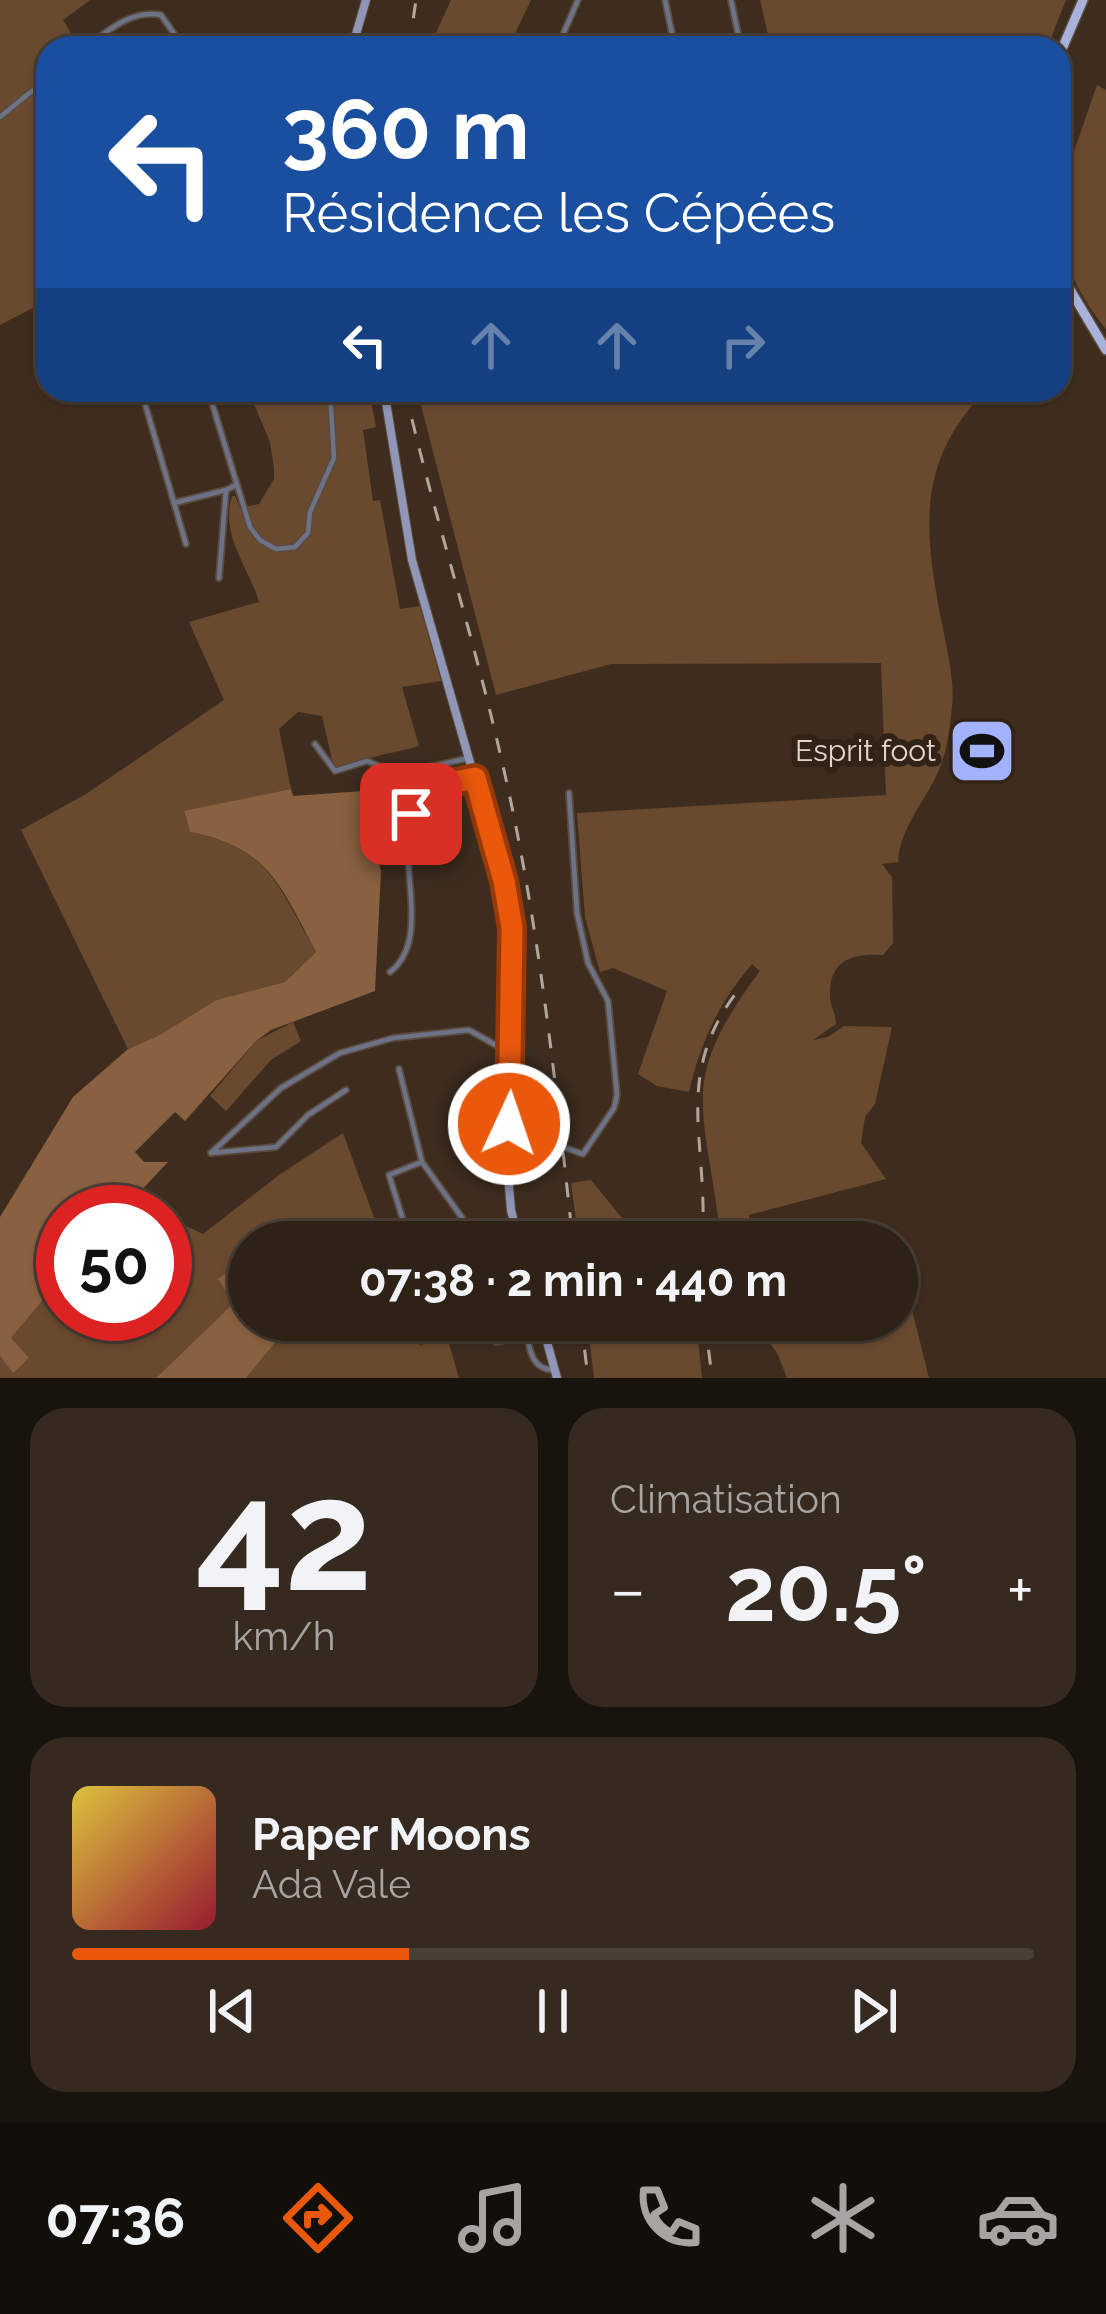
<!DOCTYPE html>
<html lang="fr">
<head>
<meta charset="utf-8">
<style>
  body { margin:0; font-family:Raleway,sans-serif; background:#362a20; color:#f1f3f6; height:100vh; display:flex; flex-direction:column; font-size:45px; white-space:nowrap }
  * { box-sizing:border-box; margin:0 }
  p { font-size:39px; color:#a7a4a1 }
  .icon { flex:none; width:66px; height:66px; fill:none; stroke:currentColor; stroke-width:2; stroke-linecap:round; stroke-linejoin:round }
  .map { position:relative; height:1378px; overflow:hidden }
  .panel { display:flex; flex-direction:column; gap:30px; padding:30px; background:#19130d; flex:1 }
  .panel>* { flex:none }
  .hud { position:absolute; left:36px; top:36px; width:1035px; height:366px; border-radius:36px; box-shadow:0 3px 9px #0004,0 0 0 3px #493f36; background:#1a4fa0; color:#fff; overflow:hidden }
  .speed { position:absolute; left:36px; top:1185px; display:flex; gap:24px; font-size:60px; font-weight:700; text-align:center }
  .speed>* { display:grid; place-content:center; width:156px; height:156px; border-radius:50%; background:#2e2217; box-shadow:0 3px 9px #0004,0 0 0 3px #493f36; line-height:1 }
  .speed .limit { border:18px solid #d22; background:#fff; color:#111 }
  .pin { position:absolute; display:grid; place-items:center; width:102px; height:102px; color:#fff; margin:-51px; border-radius:24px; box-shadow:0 6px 18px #0006 }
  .me { position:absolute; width:132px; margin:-66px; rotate:3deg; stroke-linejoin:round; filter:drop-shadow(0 0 9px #0008) }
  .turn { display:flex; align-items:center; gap:42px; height:252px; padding:0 48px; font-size:54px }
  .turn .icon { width:156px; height:156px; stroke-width:2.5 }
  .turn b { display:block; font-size:84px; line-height:102px }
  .lanes { display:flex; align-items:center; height:114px; padding:0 48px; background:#0003; justify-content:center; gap:60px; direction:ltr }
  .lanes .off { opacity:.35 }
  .big { font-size:90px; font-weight:700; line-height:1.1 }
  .panel .tile { flex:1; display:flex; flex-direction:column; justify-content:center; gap:18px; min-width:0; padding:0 42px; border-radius:36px; background:#362a20 }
  .panel .dial { align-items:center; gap:0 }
  .dial b { font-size:156px; line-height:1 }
  .song { display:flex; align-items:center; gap:36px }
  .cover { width:144px; height:144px; border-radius:18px; background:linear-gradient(135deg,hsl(50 70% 55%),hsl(350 70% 35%)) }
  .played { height:12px; border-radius:6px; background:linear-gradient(90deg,#ea580c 35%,#493f36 35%) }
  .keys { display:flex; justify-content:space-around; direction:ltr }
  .heat { display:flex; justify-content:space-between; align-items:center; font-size:66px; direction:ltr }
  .panel .tiles { flex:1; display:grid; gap:30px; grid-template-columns:1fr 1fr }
  .tile:last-child { grid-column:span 2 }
  .trip { position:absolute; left:228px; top:1221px; width:690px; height:120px; border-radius:60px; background:#2e2217; box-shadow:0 3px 9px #0004,0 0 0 3px #493f36; font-weight:700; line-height:120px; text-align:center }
  .menu { display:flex; height:192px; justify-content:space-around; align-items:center; background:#120e09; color:#a7a4a1 }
  .menu .icon { width:84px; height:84px }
  .menu .current { color:#ea580c }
  .menu b { font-size:54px; color:#f1f3f6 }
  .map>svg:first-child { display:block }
</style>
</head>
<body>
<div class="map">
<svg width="1106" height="1378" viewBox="0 0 1106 1378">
  <rect width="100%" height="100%" fill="#3e2d1f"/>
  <!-- green -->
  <g fill="#6a4a2f">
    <path d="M0 0H90L63 20 80 48H48V300L0 325Z"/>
    <path d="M451 0H531L508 48H429Z"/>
    <path d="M760 0H1066L1047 48H771Z"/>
    <path d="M1097 85 1106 90V329C1052 262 1059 222 1059 141L1074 151Z"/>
    <path d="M248 390H369L376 427 363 430 373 501 380 500 400 609 420 606 441 681 402 687 419 746C390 754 363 758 334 768L322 716 298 712 279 729 291 789 184 812 190 832C271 848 278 887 316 952L285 982 216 1000 158 1036 128 1049 21 830 86 794 224 700 189 622 259 602C248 565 220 536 232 496H235L240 508 259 504 274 479V468L270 442Z"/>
    <path d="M417 390H986C915 463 924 531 942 624 947 650 955 680 952 707 950 727 947 752 939 770 925 802 900 827 898 862L882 864 892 877 893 943 883 955C853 953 829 959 830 996 830 1006 836 1014 836 1024L813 1040 828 1037 844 1026 892 1027 875 1104 865 1117 861 1143 886 1179 749 1215V1223L738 1227 719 1224C703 1101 679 1080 760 971L752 964C718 1004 701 1041 689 1092L657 1086 638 1074 667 991 613 968 600 972 585 917 577 813 886 795 881 663 611 664 496 695Z"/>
    <path d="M293 1022 301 1041 271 1060 226 1111 210 1096 256 1041Z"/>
    <path d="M343 1133 383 1242H249V1294L232 1269 219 1279 235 1303 156 1378H0V1356L13 1372 29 1358 10 1339 63 1276V1314H165V1216L203 1234 279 1175Z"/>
    <path d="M591 1180 630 1228 699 1234V1242H579L571 1183Z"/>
    <path d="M901 1265 929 1378H787L778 1355 755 1320H823L833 1332 836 1320H897V1266Z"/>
    <path d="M267 1320H410L420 1345 447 1337 459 1378H246L279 1338Z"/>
    <path d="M587 1320H696L702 1378H594Z"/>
  </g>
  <!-- forest -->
  <g fill="#896140">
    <path d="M291 789 293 796 363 791 381 871 375 991 271 1030 256 1041 185 1121 175 1112 135 1152 144 1162H168L121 1212H63V1276L11 1338 29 1358 13 1373 0 1356V1217L73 1097 128 1049 158 1036 216 1000 285 982 316 952C281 887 269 847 190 832L184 811Z"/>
    <path d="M232 1269 249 1294V1320H267L279 1338 246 1378H156L234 1303 218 1279Z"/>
  </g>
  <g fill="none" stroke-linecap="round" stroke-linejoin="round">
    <!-- minor casing -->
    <g stroke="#5b4b3e" stroke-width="8">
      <g id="minor">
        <path d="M665 0 675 48"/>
        <path d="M731 0 741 48"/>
        <path d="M85 48C107 31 132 9 161 15L184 48"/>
        <path d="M557 48 578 0"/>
        <path d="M0 117 48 78"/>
        <path d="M44 294H48"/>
        <path d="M141 390 174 503 226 490"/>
        <path d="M208 390 250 527 260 540 276 549 295 547 308 533 310 512 334 458 330 390"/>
        <path d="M174 503 186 544"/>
        <path d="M219 578 226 490 236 485"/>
        <path d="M315 744 335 771 367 761 398 774 469 758"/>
        <path d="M390 972C442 932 377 825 430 789 442 780 460 780 475 778"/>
        <path d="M399 1069 422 1162 468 1226 473 1242"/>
        <path d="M510 1111 522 1115 554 1144 583 1154 614 1108 617 1095 608 1001 588 963 577 913 569 793"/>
        <path d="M211 1153 281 1088 340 1053 393 1038 469 1030 508 1052"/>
        <path d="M211 1153 276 1147 308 1115 346 1090"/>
        <path d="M410 1242 389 1175 422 1162"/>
        <path d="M476 1320 479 1331 496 1342 510 1339"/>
        <path d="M523 1320C530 1341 527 1369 553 1370"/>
      </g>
    </g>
    <!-- secondary casing -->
    <g stroke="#5b4b3e" stroke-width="10">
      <g id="secondary">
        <path d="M352 48 366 0"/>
        <path d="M384 390 412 560 504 881 514 976 507 1164 511 1210 519 1242"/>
        <path d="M541 1320 557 1378"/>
      </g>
    </g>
    <!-- primary casing -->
    <g stroke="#5b4b3e" stroke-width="12">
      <g id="primary">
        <path d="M1059 56 1083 0"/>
        <path d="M1059 271 1106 350"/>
      </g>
    </g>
    <!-- minor -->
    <use href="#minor" stroke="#6d7286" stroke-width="4.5"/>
    <!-- secondary -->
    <use href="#secondary" stroke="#8f96b6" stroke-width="8"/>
    <!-- primary -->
    <use href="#primary" stroke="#a9b2db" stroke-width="9"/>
    <!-- rail -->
    <g stroke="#b3a69c" stroke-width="3" stroke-dasharray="15 15" stroke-linecap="butt">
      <path d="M409 48 416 0"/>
      <path d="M405 390C433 512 472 631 500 753 538 914 555 1078 573 1242"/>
      <path d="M702 1242C710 1140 669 1075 743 984"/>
      <path d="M581 1320 588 1378"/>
      <path d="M705 1320 712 1378"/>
    </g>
  </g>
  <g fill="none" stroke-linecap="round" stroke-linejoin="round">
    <!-- route casing -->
    <g stroke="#983908" stroke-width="30">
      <path id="route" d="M411 814 432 787 475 778 504 881 512 928 509 1124"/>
    </g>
    <!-- route -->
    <use href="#route" stroke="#ea580c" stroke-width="21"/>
  </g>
  <!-- icons -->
  <defs>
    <g id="stadium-square" transform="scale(3.45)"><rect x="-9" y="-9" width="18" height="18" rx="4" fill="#a3b2fd" stroke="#332316"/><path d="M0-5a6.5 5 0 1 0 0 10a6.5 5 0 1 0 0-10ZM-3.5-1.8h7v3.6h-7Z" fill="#111"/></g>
  </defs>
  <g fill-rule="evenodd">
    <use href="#stadium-square" x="982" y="751"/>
  </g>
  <g text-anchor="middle" stroke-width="12" stroke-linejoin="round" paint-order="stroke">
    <!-- poi labels -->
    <g font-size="30" fill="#e0d5cc" stroke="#332316" text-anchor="end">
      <text x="936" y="761">Esprit foot</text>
    </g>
  </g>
</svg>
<div class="speed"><div class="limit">50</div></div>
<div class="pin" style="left:411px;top:814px;background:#d93025"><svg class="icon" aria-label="arrive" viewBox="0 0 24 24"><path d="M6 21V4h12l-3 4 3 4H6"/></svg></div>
<svg class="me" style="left:509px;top:1124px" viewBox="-20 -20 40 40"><circle r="17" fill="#ea580c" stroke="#fff" stroke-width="3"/><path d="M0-11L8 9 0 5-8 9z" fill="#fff"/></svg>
<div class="trip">07:38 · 2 min · 440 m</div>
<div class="hud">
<div class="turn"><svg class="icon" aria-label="left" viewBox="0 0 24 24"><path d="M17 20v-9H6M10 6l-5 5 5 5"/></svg><div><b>360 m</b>Résidence les Cépées</div></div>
<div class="lanes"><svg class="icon" aria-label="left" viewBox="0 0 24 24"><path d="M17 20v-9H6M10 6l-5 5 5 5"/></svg><svg class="icon off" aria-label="ahead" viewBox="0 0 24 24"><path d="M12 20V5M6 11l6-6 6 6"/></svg><svg class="icon off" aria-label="ahead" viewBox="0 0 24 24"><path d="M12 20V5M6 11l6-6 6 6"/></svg><svg class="icon off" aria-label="right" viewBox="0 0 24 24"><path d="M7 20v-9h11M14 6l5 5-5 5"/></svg></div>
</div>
</div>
<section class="panel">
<div class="tiles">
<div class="tile dial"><b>42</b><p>km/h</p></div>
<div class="tile"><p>Climatisation</p>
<div class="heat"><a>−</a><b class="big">20.5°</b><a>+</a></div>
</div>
<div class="tile">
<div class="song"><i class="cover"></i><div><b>Paper Moons</b><p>Ada Vale</p></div></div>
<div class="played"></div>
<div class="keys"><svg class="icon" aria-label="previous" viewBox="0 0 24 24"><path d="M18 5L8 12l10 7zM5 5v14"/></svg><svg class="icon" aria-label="pause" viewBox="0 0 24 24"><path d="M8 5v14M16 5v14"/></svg><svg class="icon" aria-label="next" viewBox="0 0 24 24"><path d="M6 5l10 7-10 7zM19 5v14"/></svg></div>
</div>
</div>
</section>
<nav class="menu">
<b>07:36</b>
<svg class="icon current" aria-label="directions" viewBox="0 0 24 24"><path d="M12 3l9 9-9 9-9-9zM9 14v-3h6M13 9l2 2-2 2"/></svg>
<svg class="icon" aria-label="music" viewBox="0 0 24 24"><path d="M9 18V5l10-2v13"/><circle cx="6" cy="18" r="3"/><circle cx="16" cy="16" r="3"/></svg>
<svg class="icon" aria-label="phone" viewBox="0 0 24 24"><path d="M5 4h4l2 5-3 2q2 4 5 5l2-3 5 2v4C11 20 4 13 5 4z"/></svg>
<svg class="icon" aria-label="climate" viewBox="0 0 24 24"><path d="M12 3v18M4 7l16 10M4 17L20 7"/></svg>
<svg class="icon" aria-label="car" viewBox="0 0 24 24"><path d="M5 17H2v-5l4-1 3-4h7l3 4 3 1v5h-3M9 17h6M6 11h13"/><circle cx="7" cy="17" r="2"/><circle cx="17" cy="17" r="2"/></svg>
</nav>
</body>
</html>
